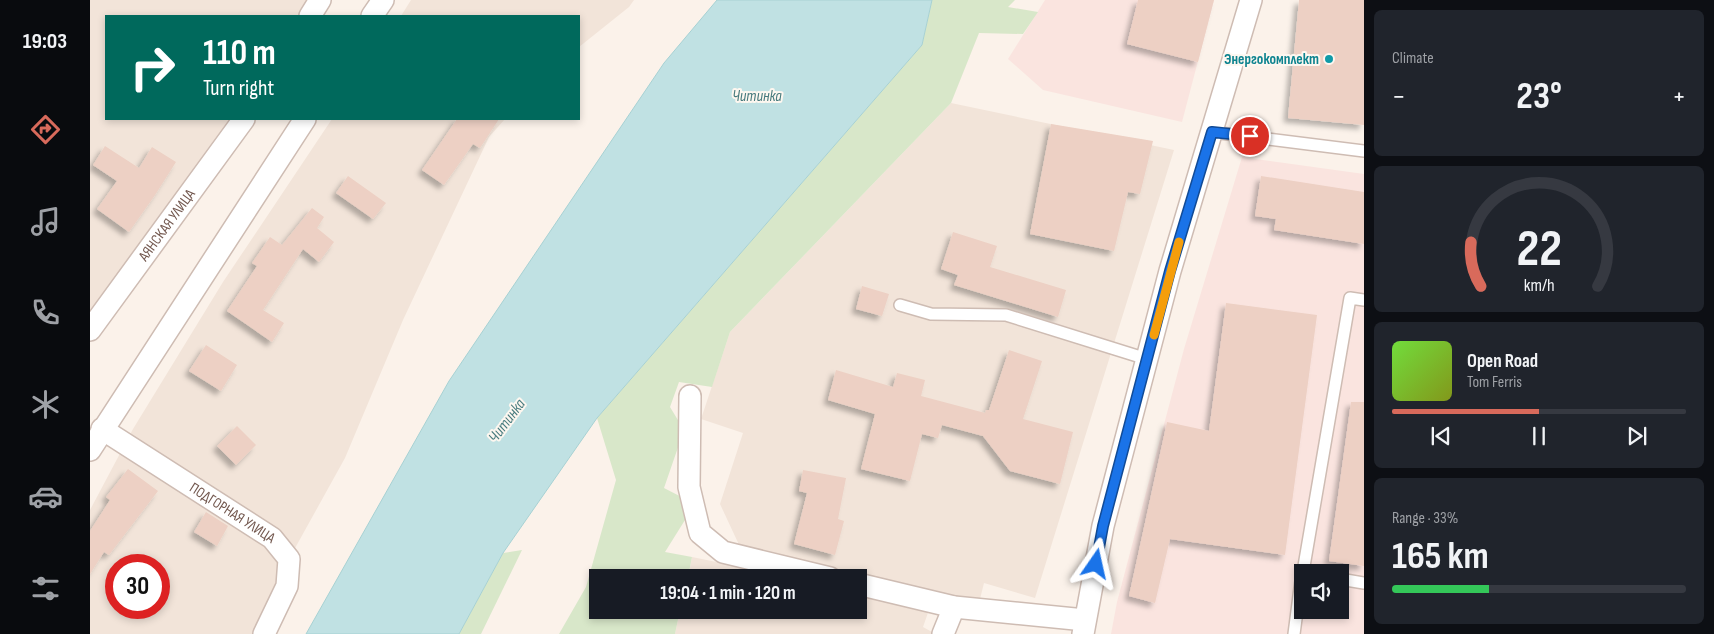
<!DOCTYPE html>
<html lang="en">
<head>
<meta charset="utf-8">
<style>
  body { margin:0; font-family:"Sofia Sans Condensed",sans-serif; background:#20242c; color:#f1f3f6; height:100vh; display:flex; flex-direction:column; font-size:19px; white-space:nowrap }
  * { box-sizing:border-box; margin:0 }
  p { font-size:16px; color:#9ea1a6 }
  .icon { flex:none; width:28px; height:28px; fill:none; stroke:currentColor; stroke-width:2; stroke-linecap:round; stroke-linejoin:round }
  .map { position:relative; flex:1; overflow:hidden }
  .drawer { display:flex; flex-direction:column; gap:10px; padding:10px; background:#0d0f14; width:350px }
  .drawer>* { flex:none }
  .guide { position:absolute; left:15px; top:15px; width:475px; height:105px; border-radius:0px; box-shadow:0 2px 8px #0003; background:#00695c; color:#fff; overflow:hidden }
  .controls { position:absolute; left:1204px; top:564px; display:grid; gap:10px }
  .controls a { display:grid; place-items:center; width:55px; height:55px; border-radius:0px; background:#171b24; box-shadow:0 2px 8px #0003; font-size:25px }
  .speed { position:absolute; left:15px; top:554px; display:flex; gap:10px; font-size:25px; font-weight:700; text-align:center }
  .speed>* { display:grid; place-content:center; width:65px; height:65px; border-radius:50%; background:#171b24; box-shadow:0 2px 8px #0003; line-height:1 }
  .speed .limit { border:8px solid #d22; background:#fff; color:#111 }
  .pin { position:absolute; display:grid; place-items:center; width:42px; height:42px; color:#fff; margin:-21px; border:2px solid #fff; border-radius:50%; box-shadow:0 1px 5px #0007 }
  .me { position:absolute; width:55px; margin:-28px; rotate:11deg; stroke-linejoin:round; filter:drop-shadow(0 0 4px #0008) }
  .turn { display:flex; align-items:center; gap:18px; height:105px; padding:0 15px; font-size:22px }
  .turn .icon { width:65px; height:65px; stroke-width:2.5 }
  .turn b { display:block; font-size:35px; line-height:42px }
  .big { font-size:38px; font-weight:700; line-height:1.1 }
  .drawer .widget { flex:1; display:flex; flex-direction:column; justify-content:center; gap:8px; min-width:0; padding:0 18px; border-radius:8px; background:#20242c }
  .drawer .dial { align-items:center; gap:0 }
  .dial svg { height:130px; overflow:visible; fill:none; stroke:#363941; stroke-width:7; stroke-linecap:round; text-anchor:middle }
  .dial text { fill:#f1f3f6; stroke:none }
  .song { display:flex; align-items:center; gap:15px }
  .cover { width:60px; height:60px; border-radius:8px; background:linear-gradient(135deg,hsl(100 70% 55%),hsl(70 70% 35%)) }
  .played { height:5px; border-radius:2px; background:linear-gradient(90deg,#d86a5b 50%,#363941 50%) }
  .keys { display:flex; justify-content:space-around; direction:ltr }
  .heat { display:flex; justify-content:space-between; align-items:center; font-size:28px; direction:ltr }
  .charge { height:8px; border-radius:4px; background:linear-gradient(90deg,#34c759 33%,#363941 0) }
  .trip { position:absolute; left:499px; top:569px; width:278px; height:50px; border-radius:0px; background:#171b24; box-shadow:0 2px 8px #0003; font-weight:700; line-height:50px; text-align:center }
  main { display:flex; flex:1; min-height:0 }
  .tabs { display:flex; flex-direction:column; width:90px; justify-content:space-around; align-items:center; background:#090b0e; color:#9ea1a6 }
  .tabs .icon { width:35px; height:35px }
  .tabs .current { color:#d86a5b }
  .tabs b { font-size:22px; color:#f1f3f6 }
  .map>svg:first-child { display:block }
</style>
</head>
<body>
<main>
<nav class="tabs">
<b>19:03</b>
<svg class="icon current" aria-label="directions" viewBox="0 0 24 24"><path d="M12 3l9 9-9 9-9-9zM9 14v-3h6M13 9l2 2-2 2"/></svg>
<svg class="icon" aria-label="music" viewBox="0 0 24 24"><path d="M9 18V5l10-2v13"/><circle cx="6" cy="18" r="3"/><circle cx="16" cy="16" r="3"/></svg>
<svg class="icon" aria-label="phone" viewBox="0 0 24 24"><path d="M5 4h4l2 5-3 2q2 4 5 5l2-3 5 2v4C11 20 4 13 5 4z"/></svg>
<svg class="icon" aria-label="climate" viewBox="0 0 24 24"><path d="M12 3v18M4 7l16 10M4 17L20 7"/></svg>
<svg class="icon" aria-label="car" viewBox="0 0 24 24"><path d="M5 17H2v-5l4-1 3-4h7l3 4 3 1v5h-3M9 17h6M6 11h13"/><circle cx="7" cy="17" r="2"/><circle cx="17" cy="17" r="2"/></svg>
<svg class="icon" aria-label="filters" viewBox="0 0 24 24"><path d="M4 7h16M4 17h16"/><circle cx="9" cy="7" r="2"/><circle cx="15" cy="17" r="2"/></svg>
</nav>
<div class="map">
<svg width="1274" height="634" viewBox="0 0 1274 634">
  <defs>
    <filter id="shadow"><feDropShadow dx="-4.5" dy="4.5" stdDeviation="2.5" flood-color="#0004"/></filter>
  </defs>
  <rect width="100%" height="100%" fill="#fbf2ea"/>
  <!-- residential -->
  <g fill="#f2e4d9" fill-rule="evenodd">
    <path d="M0 0H230L220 16H16V119H154L0 330Z"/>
    <path d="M321 0H544L539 7 489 47V16H311Z"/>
    <path d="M861 103 1084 150 945 598 894 583 889 603 651 549 630 504 653 433 611 419 640 332Z"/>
    <path d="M242 119H415L399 137 313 320 255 458 199 559 174 634H0V510L43 429 133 282ZM26 565H69V608H26Z"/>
    <path d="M602 557 700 577 598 578Z"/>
    <path d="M768 592 840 607 833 627 842 632V634H585L590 610H768Z"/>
  </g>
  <!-- commercial -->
  <g fill="#fae4df" fill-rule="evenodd">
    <path d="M955 0H1124L1092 122 953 90 918 59Z"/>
    <path d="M1152 157 1274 174V634H1021L1027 602 1094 349ZM1212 572H1250V610H1212Z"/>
  </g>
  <!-- green -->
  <g fill="#d8e7c9">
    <path d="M842 0H925L918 7 948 12 933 34 889 33 861 103 640 332 622 387 589 382 580 407 594 430 574 488 605 504 575 552 602 557 598 577 508 578V610H590L585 634H469L496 587 526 480 507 418 832 45Z"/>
    <path d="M432 550 391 634H369L413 553Z"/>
  </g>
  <!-- water -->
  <path fill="#c0e1e3" stroke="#a7d1d3" d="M627 0H842L832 45 507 418 413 553 369 634H216L359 381 574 63Z"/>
  <!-- building -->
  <g fill="#edd0c4" filter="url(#shadow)">
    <path d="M1048 0H1124L1108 62 1037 44Z"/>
    <path d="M1209 0H1274V125L1198 118Z"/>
    <path d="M367 119H409L390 148 383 144 354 185 332 170Z"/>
    <path d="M961 124 1063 141 1050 194 1038 192 1024 251 940 234Z"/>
    <path d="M15 146 49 168 62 147 86 162 65 195 39 232 7 209 27 181 3 165Z"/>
    <path d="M258 176 296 203 283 219 246 193Z"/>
    <path d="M1171 176 1274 192V244L1184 230 1186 219 1165 216Z"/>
    <path d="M222 208 234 217 227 228 244 242 229 262 213 249 173 310 194 323 182 342 137 311 167 266 162 263 180 237 192 245Z"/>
    <path d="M863 232 907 246 900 267 976 290 968 317 864 285 868 275 851 269Z"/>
    <path d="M772 286 799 294 792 316 766 309Z"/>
    <path d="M1136 303 1227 315 1195 555 1080 539 1065 603 1039 596 1077 422 1119 431Z"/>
    <path d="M116 345 147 365 131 391 99 371Z"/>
    <path d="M919 350 952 361 933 419 983 432 970 484 920 471 893 436 852 425 848 438 832 434 820 481 771 469 785 414 738 400 746 370 803 387 807 373 835 380 831 396 895 413 896 410H899Z"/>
    <path d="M1261 402H1274V566L1239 561Z"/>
    <path d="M147 426 166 445 146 465 127 446Z"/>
    <path d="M38 469 68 491 19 555 14 552 0 574V531L20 500 16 497Z"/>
    <path d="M713 470 756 478 748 519 754 521 745 555 704 544 717 493 709 491Z"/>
    <path d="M116 512 138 526 127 546 104 532Z"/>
  </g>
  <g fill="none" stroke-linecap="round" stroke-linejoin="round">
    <!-- service casing -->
    <g stroke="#cebcb3" stroke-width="14">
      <g id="service">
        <path d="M1122 132 1274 151"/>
        <path d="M810 305 841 314 916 315 1057 359"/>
        <path d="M1213 572 1260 298 1274 300"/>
        <path d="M1250 579 1274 583"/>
        <path d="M1204 634 1212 573"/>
      </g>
    </g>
    <!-- minor casing -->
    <g stroke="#cebcb3" stroke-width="24">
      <g id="minor">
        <path d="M220 16 230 0"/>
        <path d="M282 16 293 0"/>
        <path id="s1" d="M0 330 154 119"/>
        <path d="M600 396 599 487 610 533 633 552 740 578"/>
        <path id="s2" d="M12 429 182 538 199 559 197 586 174 634"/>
        <path d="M0 450 215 119"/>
        <path d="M768 584 864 607 995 620"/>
        <path d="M853 634 864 607"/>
        <path d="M993 634 1013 526 1080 271 1161 0"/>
      </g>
    </g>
    <!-- service -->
    <use href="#service" stroke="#fff" stroke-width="11"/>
    <!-- minor -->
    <use href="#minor" stroke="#fff" stroke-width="21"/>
  </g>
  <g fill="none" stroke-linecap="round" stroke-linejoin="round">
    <!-- route casing -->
    <g stroke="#114b97" stroke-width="12">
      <path id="route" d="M1006 564 1013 526 1080 271 1122 132 1160 136"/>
    </g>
    <!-- route -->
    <use href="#route" stroke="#1a73e8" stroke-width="9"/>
    <!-- slow -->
    <path stroke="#f59e0b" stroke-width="9" d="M1064 335 1089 242"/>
  </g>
  <!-- markers -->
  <circle fill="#0f9aa8" stroke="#fdf7f0" stroke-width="2" cx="1239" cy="59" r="5"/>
  <g text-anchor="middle" stroke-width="4" stroke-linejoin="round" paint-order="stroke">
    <!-- culture labels -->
    <g font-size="15" font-weight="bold" fill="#0d838f" stroke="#fdf7f0" text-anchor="end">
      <text x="1229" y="64">Энергокомплект</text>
    </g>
    <!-- street labels -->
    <g font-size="15" fill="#73584f" stroke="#fdf7f0">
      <text dy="5" stroke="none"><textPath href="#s1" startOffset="130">АЯНСКАЯ УЛИЦА</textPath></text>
      <text dy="5" stroke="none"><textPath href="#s2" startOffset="155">ПОДГОРНАЯ УЛИЦА</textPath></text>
    </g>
    <!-- water labels -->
    <g font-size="16" font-style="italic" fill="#477a7d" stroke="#fdf7f0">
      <text x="667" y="101">Читинка</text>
      <text transform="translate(416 420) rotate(-53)" y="6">Читинка</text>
    </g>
  </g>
</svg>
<div class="controls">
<a><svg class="icon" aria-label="sound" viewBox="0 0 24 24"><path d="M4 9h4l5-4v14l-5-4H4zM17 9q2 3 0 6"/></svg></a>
</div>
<div class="speed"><div class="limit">30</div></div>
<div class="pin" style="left:1160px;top:136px;background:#d93025"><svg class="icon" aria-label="arrive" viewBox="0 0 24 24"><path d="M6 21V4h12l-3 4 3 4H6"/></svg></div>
<svg class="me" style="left:1006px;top:564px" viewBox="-20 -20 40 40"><path d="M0-17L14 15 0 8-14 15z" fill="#1a73e8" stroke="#fff" stroke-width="4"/></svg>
<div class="trip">19:04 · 1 min · 120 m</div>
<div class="guide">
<div class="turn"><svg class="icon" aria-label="right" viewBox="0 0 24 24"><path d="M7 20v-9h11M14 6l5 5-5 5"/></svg><div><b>110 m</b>Turn right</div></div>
</div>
</div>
<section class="drawer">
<div class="widget"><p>Climate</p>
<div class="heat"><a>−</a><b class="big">23°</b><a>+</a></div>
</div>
<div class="widget dial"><svg viewBox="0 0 100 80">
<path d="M14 69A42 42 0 1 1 86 69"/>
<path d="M14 69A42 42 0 0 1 8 42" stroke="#d86a5b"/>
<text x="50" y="56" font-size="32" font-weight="700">22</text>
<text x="50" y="72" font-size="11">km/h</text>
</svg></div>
<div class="widget">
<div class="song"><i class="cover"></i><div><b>Open Road</b><p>Tom Ferris</p></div></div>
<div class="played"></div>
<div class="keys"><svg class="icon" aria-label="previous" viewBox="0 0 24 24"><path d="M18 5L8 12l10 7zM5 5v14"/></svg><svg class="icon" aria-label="pause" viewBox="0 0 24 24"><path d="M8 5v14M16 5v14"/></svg><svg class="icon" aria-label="next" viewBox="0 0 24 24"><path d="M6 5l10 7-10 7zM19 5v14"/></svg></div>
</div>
<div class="widget"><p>Range · 33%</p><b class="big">165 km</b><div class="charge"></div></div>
</section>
</main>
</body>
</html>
